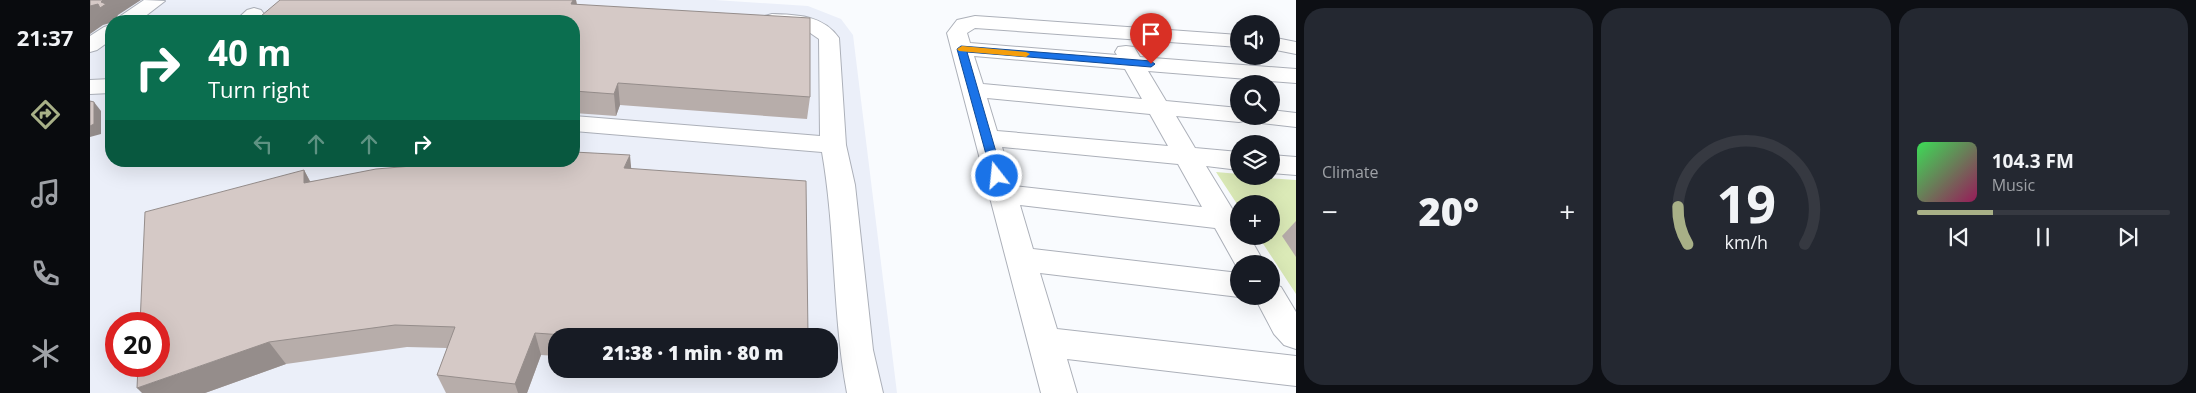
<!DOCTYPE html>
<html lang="en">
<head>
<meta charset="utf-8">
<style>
  body { margin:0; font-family:"Open Sans",sans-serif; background:#242831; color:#f1f3f6; height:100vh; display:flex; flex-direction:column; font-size:19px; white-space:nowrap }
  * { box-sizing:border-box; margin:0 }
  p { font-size:16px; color:#9ea1a6 }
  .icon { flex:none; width:28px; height:28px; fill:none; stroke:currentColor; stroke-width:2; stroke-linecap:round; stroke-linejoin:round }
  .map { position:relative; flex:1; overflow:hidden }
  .side { display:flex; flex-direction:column; gap:8px; padding:8px; background:#0d0f14; width:900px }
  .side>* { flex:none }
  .banner { position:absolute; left:15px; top:15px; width:475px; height:152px; border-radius:20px; box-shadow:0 5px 20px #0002; background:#0b6e4f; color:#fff; overflow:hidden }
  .buttons { position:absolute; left:1140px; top:15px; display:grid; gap:10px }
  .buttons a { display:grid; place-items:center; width:50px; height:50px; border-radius:50%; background:#171b24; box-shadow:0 5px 20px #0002; font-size:25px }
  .speed { position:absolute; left:15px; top:312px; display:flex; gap:10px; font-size:25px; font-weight:700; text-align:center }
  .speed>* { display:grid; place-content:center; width:65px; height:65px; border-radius:50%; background:#171b24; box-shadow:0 5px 20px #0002; line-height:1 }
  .speed .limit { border:8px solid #d22; background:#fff; color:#111 }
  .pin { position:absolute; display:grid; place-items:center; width:42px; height:42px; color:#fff; margin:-51px -21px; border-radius:50% 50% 50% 0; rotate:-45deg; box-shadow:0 0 5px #0007 }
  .pin .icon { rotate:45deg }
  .me { position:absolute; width:55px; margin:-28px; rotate:344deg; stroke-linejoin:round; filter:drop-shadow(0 0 4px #0008) }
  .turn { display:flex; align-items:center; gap:18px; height:105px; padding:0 20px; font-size:22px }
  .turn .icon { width:65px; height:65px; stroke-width:2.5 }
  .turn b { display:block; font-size:35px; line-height:42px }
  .lanes { display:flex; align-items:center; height:48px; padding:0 20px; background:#0003; justify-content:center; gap:25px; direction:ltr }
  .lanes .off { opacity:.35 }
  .big { font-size:38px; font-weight:800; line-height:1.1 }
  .side .card { flex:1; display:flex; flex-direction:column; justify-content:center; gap:8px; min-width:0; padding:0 18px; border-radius:20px; background:#242831 }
  .side .dial { align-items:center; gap:0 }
  .dial svg { height:130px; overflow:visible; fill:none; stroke:#363941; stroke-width:7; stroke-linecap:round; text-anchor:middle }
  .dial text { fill:#f1f3f6; stroke:none }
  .song { display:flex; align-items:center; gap:15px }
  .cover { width:60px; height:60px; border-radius:8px; background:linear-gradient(135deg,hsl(130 70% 55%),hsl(330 70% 35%)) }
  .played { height:5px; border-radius:2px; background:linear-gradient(90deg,#a8b087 30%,#363941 30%) }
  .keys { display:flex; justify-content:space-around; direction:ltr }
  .heat { display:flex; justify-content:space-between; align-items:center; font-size:28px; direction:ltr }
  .side .tiles { flex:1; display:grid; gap:8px; grid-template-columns:repeat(3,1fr) }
  .trip { position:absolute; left:458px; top:328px; width:290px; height:50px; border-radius:20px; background:#171b24; box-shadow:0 5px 20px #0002; font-weight:800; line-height:50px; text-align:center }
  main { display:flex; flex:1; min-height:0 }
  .tabs { display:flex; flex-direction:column; width:90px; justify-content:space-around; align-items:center; background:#090b0e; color:#9ea1a6 }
  .tabs .icon { width:35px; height:35px }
  .tabs .selected { color:#a8b087 }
  .tabs b { font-size:22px; color:#f1f3f6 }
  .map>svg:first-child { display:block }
</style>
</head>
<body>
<main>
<nav class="tabs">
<b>21:37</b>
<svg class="icon selected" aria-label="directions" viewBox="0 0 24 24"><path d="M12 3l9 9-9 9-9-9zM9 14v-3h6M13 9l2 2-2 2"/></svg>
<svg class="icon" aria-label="music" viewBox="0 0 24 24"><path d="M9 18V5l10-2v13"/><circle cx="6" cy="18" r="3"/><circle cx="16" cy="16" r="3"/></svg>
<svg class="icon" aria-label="phone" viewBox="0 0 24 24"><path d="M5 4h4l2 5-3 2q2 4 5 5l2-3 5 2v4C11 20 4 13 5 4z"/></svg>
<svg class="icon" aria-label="climate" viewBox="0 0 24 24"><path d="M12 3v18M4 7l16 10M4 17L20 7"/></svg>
</nav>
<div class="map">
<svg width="1206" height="393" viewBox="0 0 1206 393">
  <rect width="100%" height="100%" fill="#f9fbfe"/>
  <!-- built -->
  <path fill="#ebeff9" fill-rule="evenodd" d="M0 0H625L718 6 751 19 763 35 807 393H0ZM21 21H484V161H21ZM26 324H69V366H26ZM466 336H739V369H466Z"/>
  <!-- green -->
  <path fill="#dbeab7" d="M1126 172 1149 174V176L1206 180V294L1168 236H1181V204H1149V207Z"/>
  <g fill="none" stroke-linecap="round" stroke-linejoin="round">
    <!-- minor casing -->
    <g stroke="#acb0b9" stroke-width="2">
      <g id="minor">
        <path d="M54 0 75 1 49 21H26L29 17Z"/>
        <path d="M164 8 171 10 174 14 167 21H145L157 10Z"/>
        <path d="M682 14C708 15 733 15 749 38L756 145 765 185 783 350 793 393H757C742 313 746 232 732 152L484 131V116L730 136 729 39 713 28 675 24 672 20 675 16Z"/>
        <path d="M885 16 1149 35V47L885 28 877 33 880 43 1027 55 1025 52 1028 47 1036 46 1044 47 1050 57 1206 69V83L1058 71 1076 101 1149 108V116H1181V110L1206 113V127L1154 121 1149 122 1086 116 1105 148 1149 152V170L1116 166 1149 220V236H1159L1175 264H1149V271L1125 228 930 205 943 249 1149 273V296H1152L1149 297 950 273 967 329 1206 356V386L977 359 987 393H951L857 33 867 20ZM884 56 1035 69 1052 99 893 84ZM897 98 1060 114 1078 146 907 131ZM912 147 1088 164 1112 207 924 186Z"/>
        <path d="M21 25V40L7 50 0 52V36L14 27Z"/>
        <path d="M1181 37 1206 42V54L1181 49Z"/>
        <path d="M21 79V93L0 94V80Z"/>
        <path d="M1181 155 1206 157V175L1181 173Z"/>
        <path d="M1181 284 1191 287 1206 312V349L1194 345 1184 334 1164 296H1181Z"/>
      </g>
    </g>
    <!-- minor -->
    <use href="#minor" fill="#fff" fill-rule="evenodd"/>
  </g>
  <!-- wall -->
  <g fill="#b7adaa">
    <path d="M190 0H486L487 4 720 97 717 119 530 105 526 116 484 113V21Z"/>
    <path d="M541 168 718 336H466V356L451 355 437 393H356L347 375 357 348 317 347 196 364 115 393 214 170 220 181Z"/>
    <path d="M1206 221V257L1192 236Z"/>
    <path d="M630 369H715L714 375Z"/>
  </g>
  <!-- shaded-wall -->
  <g fill="#958d8b">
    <path d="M13 0H51L28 15 26 19 28 21H21V24L20 23 13 25 0 34V6L11 2Z"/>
    <path d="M483 0H486L488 15 481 4Z"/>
    <path d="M528 83 530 105 526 116 524 94Z"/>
    <path d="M4 102 11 111V134L0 137V126Z"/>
    <path d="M540 155 542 177 534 168Z"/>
    <path d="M214 170 226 193 214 183Z"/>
    <path d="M445 333 451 355 437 393H428L425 384Z"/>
    <path d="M179 342 196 364 115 393H52L47 388Z"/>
  </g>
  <!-- building -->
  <g fill="#d5c9c6" stroke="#958d8b">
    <path d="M0 0H13L11 2 16 4 10 8 8 4 0 6Z"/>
    <path d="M190 0H483L481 4 720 18V97L528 83 524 94 484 91V21H165Z"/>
    <path d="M0 101 4 102V124L0 126Z"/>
    <path d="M484 152 540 155 534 168 716 181 718 336H487L445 333 425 384 347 375 365 327 305 325 179 342 47 388 48 366H69V324H50L55 212 214 170V183L286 169 346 164 348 161H484Z"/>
  </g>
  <!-- route -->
  <path fill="#1a73e8" stroke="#114b97" d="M871 46 1061 61 1065 64 1061 67 877 52 913 176 907 179 902 176 867 49Z"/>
  <!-- slow -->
  <path fill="#f59e0b" d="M872 46 936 52 940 54 936 57 869 51 867 49Z"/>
</svg>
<div class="buttons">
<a><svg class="icon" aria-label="sound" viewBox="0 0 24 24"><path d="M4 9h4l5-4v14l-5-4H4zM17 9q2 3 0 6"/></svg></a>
<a><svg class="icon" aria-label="search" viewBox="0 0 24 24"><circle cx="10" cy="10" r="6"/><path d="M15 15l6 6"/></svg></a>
<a><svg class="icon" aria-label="layers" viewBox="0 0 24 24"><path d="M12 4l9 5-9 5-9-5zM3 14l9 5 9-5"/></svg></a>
<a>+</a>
<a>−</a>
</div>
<div class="speed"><div class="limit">20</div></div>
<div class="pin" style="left:1061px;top:64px;background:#d93025"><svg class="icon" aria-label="arrive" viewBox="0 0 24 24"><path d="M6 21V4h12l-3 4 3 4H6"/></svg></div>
<svg class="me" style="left:907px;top:176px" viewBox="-20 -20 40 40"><circle r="17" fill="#1a73e8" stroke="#fff" stroke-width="3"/><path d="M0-11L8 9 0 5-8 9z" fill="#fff"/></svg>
<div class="trip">21:38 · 1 min · 80 m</div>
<div class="banner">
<div class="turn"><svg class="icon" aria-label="right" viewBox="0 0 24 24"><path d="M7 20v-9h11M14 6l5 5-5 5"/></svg><div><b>40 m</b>Turn right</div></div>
<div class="lanes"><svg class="icon off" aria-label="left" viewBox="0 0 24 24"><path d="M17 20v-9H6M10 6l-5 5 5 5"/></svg><svg class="icon off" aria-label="ahead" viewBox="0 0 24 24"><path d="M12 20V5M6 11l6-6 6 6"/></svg><svg class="icon off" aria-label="ahead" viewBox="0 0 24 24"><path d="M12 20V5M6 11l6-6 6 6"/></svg><svg class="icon" aria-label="right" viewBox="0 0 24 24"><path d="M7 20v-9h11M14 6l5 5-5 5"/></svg></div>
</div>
</div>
<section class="side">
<div class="tiles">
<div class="card"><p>Climate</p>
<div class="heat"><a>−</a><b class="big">20°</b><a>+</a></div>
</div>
<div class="card dial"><svg viewBox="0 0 100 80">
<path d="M14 69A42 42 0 1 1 86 69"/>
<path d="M14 69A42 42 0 0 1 8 46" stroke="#a8b087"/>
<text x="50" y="56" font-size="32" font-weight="700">19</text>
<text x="50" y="72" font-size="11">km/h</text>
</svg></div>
<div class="card">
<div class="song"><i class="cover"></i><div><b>104.3 FM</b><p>Music</p></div></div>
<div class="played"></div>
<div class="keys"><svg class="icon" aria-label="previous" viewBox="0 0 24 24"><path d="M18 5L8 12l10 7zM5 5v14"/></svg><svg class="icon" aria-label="pause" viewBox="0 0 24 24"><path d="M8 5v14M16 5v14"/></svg><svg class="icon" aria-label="next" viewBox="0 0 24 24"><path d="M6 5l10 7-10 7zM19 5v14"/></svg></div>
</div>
</div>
</section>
</main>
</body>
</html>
